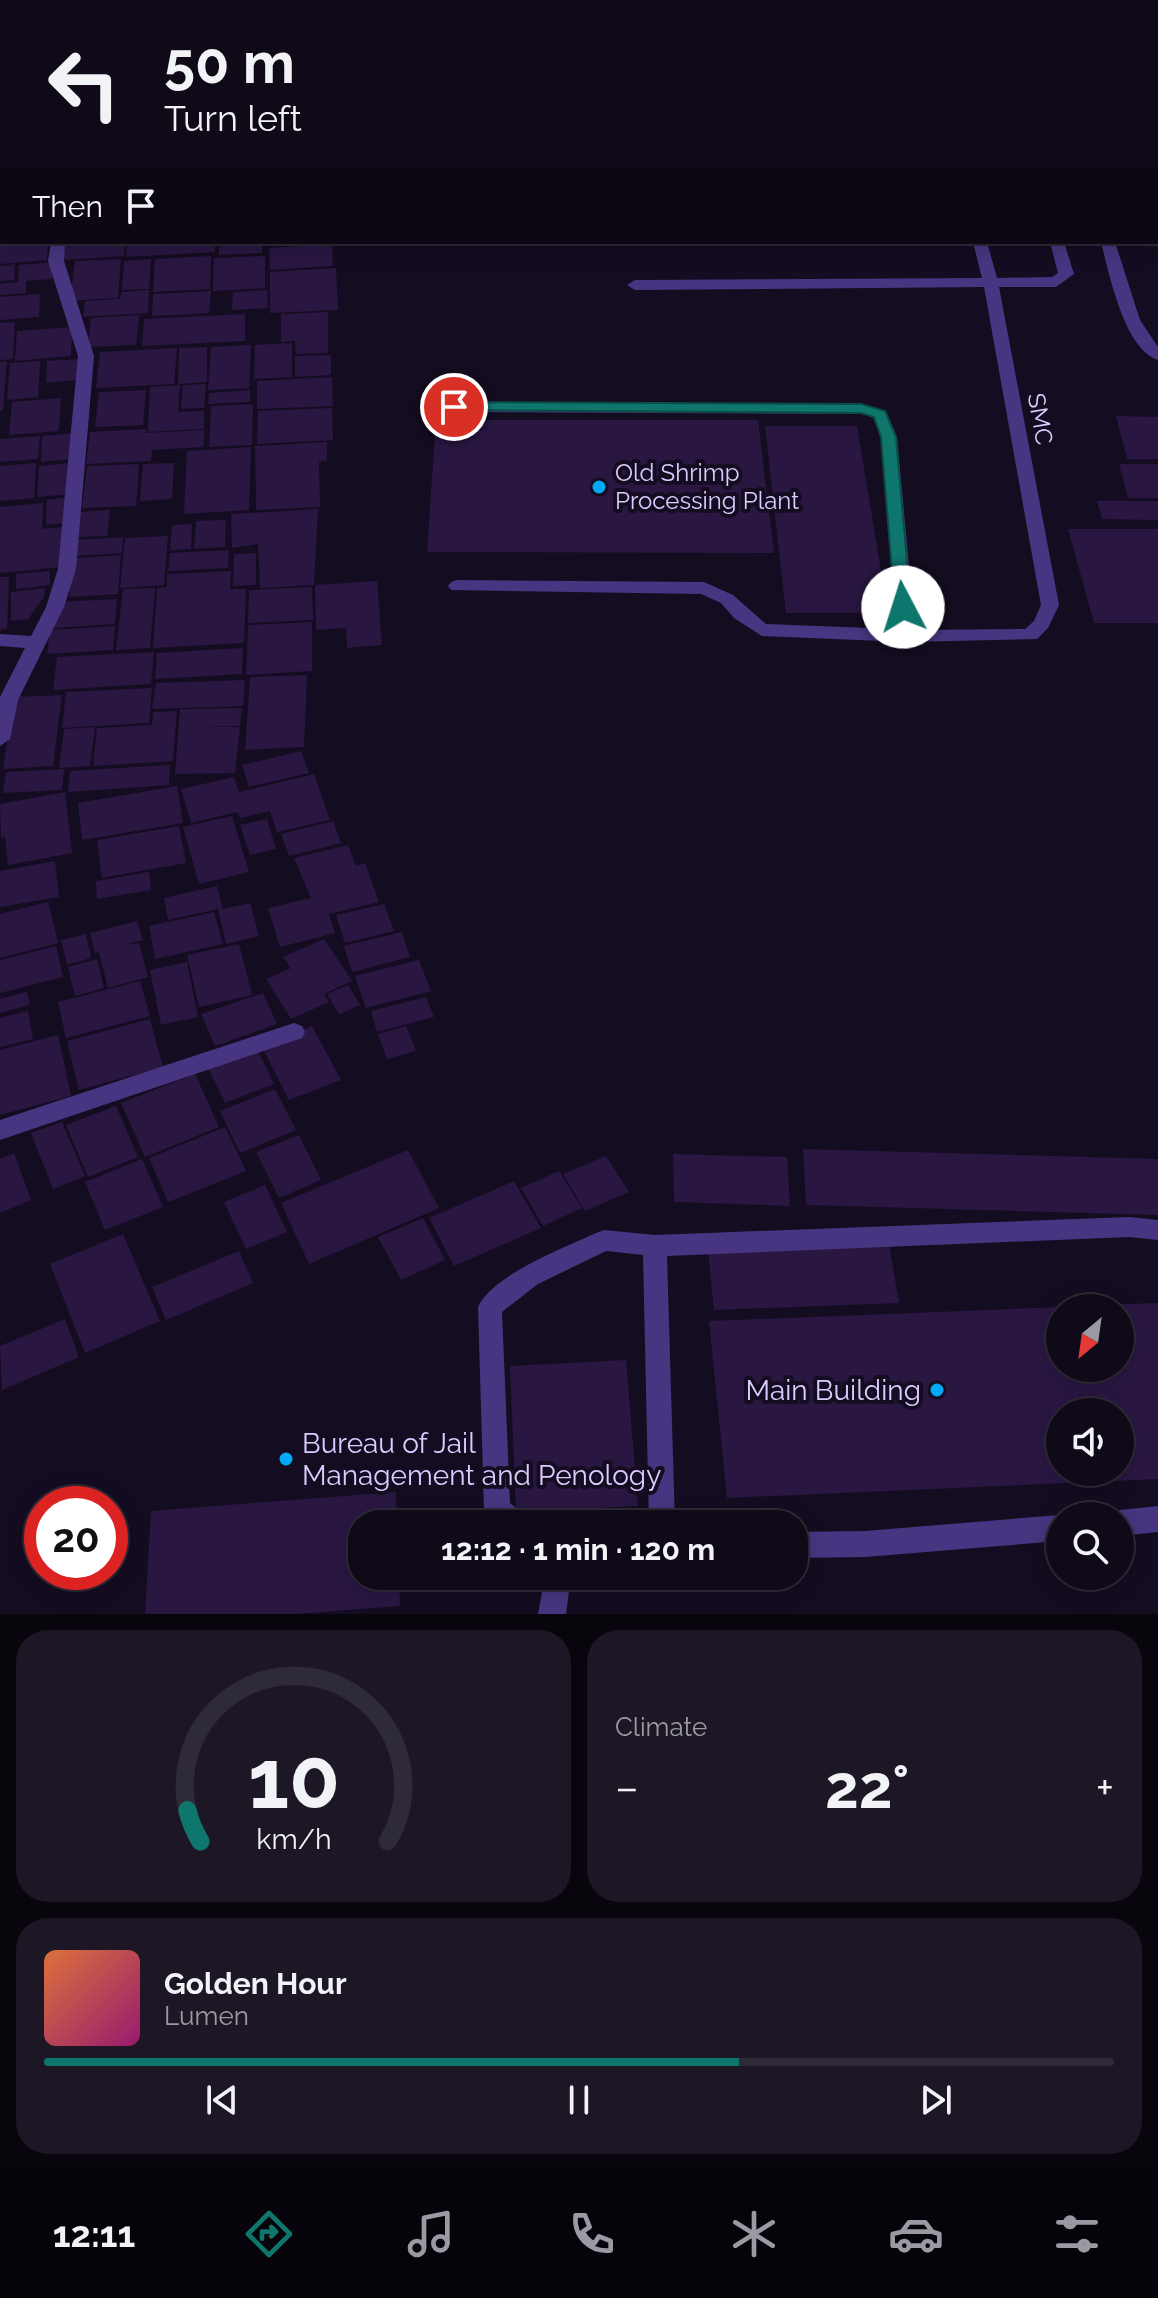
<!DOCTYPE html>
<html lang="en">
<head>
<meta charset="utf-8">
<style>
  body { margin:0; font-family:Raleway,sans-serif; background:#1d1725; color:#f1f3f6; height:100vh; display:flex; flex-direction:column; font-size:30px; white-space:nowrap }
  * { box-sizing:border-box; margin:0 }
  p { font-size:26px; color:#9b9aa2 }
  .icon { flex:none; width:44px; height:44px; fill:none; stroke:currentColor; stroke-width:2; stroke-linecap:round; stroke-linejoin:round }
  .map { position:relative; height:1614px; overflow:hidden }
  .side { display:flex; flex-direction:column; gap:16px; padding:16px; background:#08050d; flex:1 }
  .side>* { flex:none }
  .guide { position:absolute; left:0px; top:0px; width:1158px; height:244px; box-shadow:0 4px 20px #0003,0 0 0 2px #2f2a37; background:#0f0918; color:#f1f3f6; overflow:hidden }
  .needle { width:52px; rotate:209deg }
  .tools { position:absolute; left:1046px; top:1294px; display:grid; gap:16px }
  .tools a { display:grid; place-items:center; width:88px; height:88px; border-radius:50%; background:#0f0918; box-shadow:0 4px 20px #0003,0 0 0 2px #2f2a37; font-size:40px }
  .speed { position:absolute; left:24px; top:1486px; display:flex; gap:16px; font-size:40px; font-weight:700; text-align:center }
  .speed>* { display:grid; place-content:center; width:104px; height:104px; border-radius:50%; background:#0f0918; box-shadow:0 4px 20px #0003,0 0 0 2px #2f2a37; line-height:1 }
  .speed .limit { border:12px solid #d22; background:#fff; color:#111 }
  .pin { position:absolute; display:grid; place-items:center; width:68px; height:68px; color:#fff; margin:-34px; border:4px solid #fff; border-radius:50%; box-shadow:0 2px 8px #0007 }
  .me { position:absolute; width:88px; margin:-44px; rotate:355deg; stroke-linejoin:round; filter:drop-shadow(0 0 6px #0008) }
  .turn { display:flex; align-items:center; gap:28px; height:168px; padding:0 32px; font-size:36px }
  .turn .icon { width:104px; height:104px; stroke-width:2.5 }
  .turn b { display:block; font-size:56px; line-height:68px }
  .then { display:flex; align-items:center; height:76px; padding:0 32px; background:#0003; gap:16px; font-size:30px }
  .big { font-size:60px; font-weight:700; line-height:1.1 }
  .side .card { flex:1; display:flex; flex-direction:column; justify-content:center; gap:12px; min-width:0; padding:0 28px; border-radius:32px; background:#1d1725 }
  .side .dial { align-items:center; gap:0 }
  .dial svg { height:208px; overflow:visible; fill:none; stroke:#2f2a37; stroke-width:7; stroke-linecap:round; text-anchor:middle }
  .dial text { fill:#f1f3f6; stroke:none }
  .song { display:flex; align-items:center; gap:24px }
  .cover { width:96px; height:96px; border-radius:12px; background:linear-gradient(135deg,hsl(20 70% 55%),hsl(320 70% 35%)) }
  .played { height:8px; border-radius:4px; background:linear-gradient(90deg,#0f766e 65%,#2f2a37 65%) }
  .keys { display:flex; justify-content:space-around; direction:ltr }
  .heat { display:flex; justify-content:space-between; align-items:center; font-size:44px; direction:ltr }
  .side .tiles { flex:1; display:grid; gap:16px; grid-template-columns:1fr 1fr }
  .card:last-child { grid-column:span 2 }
  .trip { position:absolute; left:348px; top:1510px; width:460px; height:80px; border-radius:32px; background:#0f0918; box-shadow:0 4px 20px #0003,0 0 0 2px #2f2a37; font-weight:700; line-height:80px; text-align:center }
  .tab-bar { display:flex; height:128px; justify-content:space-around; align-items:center; background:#06040a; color:#9b9aa2 }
  .tab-bar .icon { width:56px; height:56px }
  .tab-bar .on { color:#0f766e }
  .tab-bar b { font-size:36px; color:#f1f3f6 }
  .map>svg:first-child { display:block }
</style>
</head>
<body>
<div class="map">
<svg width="1158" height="1614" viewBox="0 0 1158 1614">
  <rect width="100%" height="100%" fill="#140c20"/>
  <!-- building -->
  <g fill="#291742" fill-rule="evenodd">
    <path d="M0 242H48L47 260 0 264Z"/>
    <path d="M62 242H125L124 256 61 260Z"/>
    <path d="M127 242H215V252L126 257Z"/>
    <path d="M219 242H262V253L219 255Z"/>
    <path d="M332 244 333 266 270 270 269 248Z"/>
    <path d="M211 256 210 289 153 292 155 259Z"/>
    <path d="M265 256V288L213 291 214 258Z"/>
    <path d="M121 259 118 298 70 301 75 261Z"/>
    <path d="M151 259 149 289 122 290 124 261Z"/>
    <path d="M53 262 52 279 26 281V293L0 295V284L18 282 19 265Z"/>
    <path d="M15 264 14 280 0 281V266Z"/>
    <path d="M336 268 338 310 270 313V272Z"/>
    <path d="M149 290 148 313 83 317 85 301 120 299 122 292Z"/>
    <path d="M267 290 268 308 232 310 233 292Z"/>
    <path d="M211 291 209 313 152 316 153 294Z"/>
    <path d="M40 294 39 317 0 320V297Z"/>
    <path d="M328 312V353L296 354 295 341 281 342V314Z"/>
    <path d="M245 314V341L142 346 144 319Z"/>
    <path d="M139 315 136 345 88 347 91 318Z"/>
    <path d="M15 322 13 359 0 360V323Z"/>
    <path d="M72 327 71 356 15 361 17 331Z"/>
    <path d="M292 343V377L254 379 255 345Z"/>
    <path d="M251 345 249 388 208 390 211 347Z"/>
    <path d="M207 347V382L178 384 179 348Z"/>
    <path d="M177 348 174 384 96 388 100 352Z"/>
    <path d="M331 355V375L295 377V356Z"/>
    <path d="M79 359 78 380 46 383 47 361Z"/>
    <path d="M7 361 3 410 0 411V362Z"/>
    <path d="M40 361 38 397 7 400 10 363Z"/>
    <path d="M332 377 333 406 257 409V381Z"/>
    <path d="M206 384 204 408 181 409 183 385Z"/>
    <path d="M180 385 178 412 204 411V429L148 432 150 387Z"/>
    <path d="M146 390 143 425 95 427 99 392Z"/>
    <path d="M250 390V402L208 404 209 393Z"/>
    <path d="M61 398 59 431 9 435 12 402Z"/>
    <path d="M253 404 252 445 209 447 211 406Z"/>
    <path d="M332 408 333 440 257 444 258 411Z"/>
    <path d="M1116 416 1158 417V459H1127Z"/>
    <path d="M436 420H758L774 553 427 552Z"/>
    <path d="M765 426H857L888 613H786Z"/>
    <path d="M146 429V433L205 430 203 447 152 450 151 461 86 464 90 432Z"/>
    <path d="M75 433 73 459 41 462 42 436Z"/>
    <path d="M40 436 38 459 0 462V439Z"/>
    <path d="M327 442V461L319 462 320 507 256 510 255 446Z"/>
    <path d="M251 447 249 510 184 514 187 451Z"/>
    <path d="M36 463 34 498 0 501V466Z"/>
    <path d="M70 463V494L37 497 39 466Z"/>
    <path d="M174 463 172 499 140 501 143 464Z"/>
    <path d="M139 464 136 506 82 508 87 466Z"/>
    <path d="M1119 464H1158V498H1128Z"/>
    <path d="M68 497 67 523 46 525 47 500Z"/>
    <path d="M1097 501H1158V520L1102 519Z"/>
    <path d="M43 503 42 529 62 527 61 567 0 573V507Z"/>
    <path d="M318 509 314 585 260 588 258 544 232 548 231 514Z"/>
    <path d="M110 510 107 536 77 537 80 512Z"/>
    <path d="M226 520 225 547 194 549 196 521Z"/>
    <path d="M192 524 191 549 170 550 172 525Z"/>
    <path d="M1068 529H1158V623H1094Z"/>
    <path d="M168 536 164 585 120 588 125 538Z"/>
    <path d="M123 537 122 553 75 556 77 540Z"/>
    <path d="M229 550 228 568 168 571 170 553Z"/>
    <path d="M256 553V585L233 586 234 554Z"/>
    <path d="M121 555 118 594 69 597 74 558Z"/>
    <path d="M50 571V585L16 589V574Z"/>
    <path d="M231 571 230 589H246L244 643 153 648 157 588 167 587V574Z"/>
    <path d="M0 577H9L7 629 0 630Z"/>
    <path d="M377 581 382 645 347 648 346 628 316 630 315 585Z"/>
    <path d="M312 587 313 620 248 623 249 590Z"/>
    <path d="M45 588 44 597 28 619 11 621V592Z"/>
    <path d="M155 588 150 648 116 650 123 589Z"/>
    <path d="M117 599 115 624 54 628 58 602Z"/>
    <path d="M312 622V671L246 675 248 625Z"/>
    <path d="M115 626 113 650 47 654 50 630Z"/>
    <path d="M243 648 242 674 155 679 157 653Z"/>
    <path d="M154 652 151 684 53 690 57 657Z"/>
    <path d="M307 675 304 747 245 750 250 677Z"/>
    <path d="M245 680 243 706 152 709 156 683Z"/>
    <path d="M152 688 149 723 62 728 66 692Z"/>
    <path d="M62 695 53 766 3 769 14 697Z"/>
    <path d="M242 708 240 726 192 727H240L235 773 175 774 180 709Z"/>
    <path d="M177 711 173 761 93 766 97 728 152 725 153 712Z"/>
    <path d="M95 727 90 766 59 768 64 729Z"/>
    <path d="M301 751 309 773 249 787 242 765Z"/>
    <path d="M170 765 169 785 68 792 70 771Z"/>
    <path d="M64 769 62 790 3 793 6 772Z"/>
    <path d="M314 774 330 820 277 832 270 811 240 818 237 812 191 823 181 789 234 777 239 792Z"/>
    <path d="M177 786 183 823 82 840 78 803Z"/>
    <path d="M65 792 72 853 8 865 5 837H1L0 804Z"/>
    <path d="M232 816 249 872 199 884 183 827Z"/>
    <path d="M267 819 276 849 250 855 240 825Z"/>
    <path d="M333 821 341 843 289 856 281 834Z"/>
    <path d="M179 826 186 863 102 878 97 840Z"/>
    <path d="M348 845 356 866 365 863 379 902 329 914 335 933 280 947 268 908 311 898 294 858Z"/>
    <path d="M55 861 59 897 0 907V871Z"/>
    <path d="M149 872 151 890 97 899 96 881Z"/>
    <path d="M217 886 223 909 250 903 259 936 226 944 218 909 168 920 164 898Z"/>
    <path d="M48 902 58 943 0 958V914Z"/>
    <path d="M384 904 394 931 345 943 336 915Z"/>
    <path d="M214 912 223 944 155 959 149 926Z"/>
    <path d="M137 921 143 940 125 945 139 943 148 977 108 988 99 952 95 953 90 933Z"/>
    <path d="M402 932 410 957 352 972 344 946Z"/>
    <path d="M86 934 91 958 67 965 61 940Z"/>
    <path d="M324 939 352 981 324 994 329 1002 291 1019 266 979 291 968 283 957Z"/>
    <path d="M239 944 252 995 199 1007 187 955Z"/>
    <path d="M56 946 63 977 0 993V960Z"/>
    <path d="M97 959 104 988 75 996 68 967Z"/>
    <path d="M419 960 431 991 366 1008 355 976Z"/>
    <path d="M187 962 198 1017 161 1025 150 970Z"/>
    <path d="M140 981 150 1016 66 1038 58 1002Z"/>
    <path d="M348 985 360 1005 339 1014 327 994Z"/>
    <path d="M27 992 30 1005 0 1013V999Z"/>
    <path d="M263 993 277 1024 215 1046 201 1014Z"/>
    <path d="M426 997 434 1017 377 1032 371 1011Z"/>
    <path d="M28 1011 33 1039 0 1047V1018Z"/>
    <path d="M150 1019 163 1067 79 1090 67 1041Z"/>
    <path d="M312 1026 341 1080 289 1100 261 1045Z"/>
    <path d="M406 1026 416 1051 387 1059 378 1034Z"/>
    <path d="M58 1035 71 1096 0 1115V1050Z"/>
    <path d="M256 1047 274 1084 225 1103 207 1066Z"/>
    <path d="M195 1074 219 1127 145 1157 121 1103Z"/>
    <path d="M275 1089 296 1130 240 1153 220 1111Z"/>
    <path d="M116 1106 138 1157 88 1177 66 1125Z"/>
    <path d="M62 1122 85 1176 53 1189 31 1133Z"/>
    <path d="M225 1127 246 1171 168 1202 149 1158Z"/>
    <path d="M299 1135 321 1180 279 1198 256 1152Z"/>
    <path d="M803 1149 1158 1159V1215L806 1205Z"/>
    <path d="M408 1150 439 1208 309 1264 281 1203Z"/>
    <path d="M14 1153 31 1200 0 1213V1159Z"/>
    <path d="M673 1154 787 1157 790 1206 674 1202Z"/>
    <path d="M606 1156 629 1192 585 1211 563 1174Z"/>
    <path d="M142 1159 163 1207 105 1230 85 1182Z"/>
    <path d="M559 1171 582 1208 543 1226 521 1188Z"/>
    <path d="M514 1181 541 1228 454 1266 429 1218Z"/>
    <path d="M265 1185 287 1232 246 1249 224 1202Z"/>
    <path d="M423 1218 445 1260 401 1280 378 1237Z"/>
    <path d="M123 1234 160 1321 85 1353 50 1264Z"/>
    <path d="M889 1244 899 1303 714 1310 708 1251Z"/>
    <path d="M239 1251 253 1283 166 1320 152 1287Z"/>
    <path d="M1158 1303V1479L727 1498 709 1321 1060 1307V1368H1120V1308L1095 1305ZM1060 1412H1120V1472H1060Z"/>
    <path d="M65 1319 79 1357 2 1390 0 1346Z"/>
    <path d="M626 1360 638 1506 516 1512 510 1366Z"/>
    <path d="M396 1492 397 1524H362V1576H399L400 1606 296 1614H145L151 1511Z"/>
  </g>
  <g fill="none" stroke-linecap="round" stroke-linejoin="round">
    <!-- service -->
    <g fill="#483581" fill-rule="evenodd">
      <path d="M275 0H287L288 2H276Z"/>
      <path d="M922 0H934L935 2H923Z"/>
      <rect x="1035" y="0" width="12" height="2"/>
      <path d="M973 242H987L997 278 1052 277 1058 273 1050 242H1064L1074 274 1056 287H999L1059 605 1048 628 1037 639 906 642 762 636 734 618 721 603 701 594 451 590 448 586 451 582 457 580 704 582 733 595 766 624 896 629 881 437 873 417 861 414 454 412 446 407 454 402 861 404 886 411 897 437 915 630 1025 629 1034 621 1041 605 984 287 635 290 627 285 635 280 982 278Z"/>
      <path d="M1101 242H1115L1140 320 1158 347V360C1124 349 1109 273 1101 242Z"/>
      <path d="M1129 1217 1158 1220V1240L1129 1237 667 1256 675 1524H649L643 1255 606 1251 538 1284 502 1312 510 1503 525 1515 529 1524C510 1524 492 1529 484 1509L478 1307C492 1275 564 1248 596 1233L604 1230 655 1235Z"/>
      <path d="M1158 1506V1532L1120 1536V1516H1110L1120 1510Z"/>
      <path d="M1060 1515V1541L865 1557 794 1558V1532L865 1531Z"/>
      <path d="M545 1576H571L566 1614H538Z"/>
    </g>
    <!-- minor -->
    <g fill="#483581" fill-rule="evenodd">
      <path d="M51 242H65L64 261 94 356 76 569 64 607 18 700 10 739 0 746V697L25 648 0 646V634L31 636 46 607 58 569 78 356 48 261Z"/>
      <path d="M294 1023 302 1026 305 1032 302 1038 0 1140V1120Z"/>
    </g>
  </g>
  <!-- route -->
  <path fill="#0f766e" stroke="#0a4d48" stroke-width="2" d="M454 402 861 404 885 411 896 437 911 607 903 613 895 607 881 437 874 417 861 413 449 410V403Z"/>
  <!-- markers -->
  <g fill="#00aaf6" stroke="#140c20" stroke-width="3">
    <circle cx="599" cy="487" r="8"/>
    <circle cx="937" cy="1390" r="8"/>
    <circle cx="286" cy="1459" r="8"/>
  </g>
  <g text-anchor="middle" stroke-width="8" stroke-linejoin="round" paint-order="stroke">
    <!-- street labels -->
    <g font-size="24" fill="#dccbff" stroke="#140c20">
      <text transform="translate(1040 419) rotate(80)" y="8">SMC</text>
    </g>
    <!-- poi labels -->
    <g font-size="24" fill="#dccbff" stroke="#140c20" text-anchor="start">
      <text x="615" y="481">Old Shrimp<tspan x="615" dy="28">Processing Plant</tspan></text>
    </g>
    <!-- near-poi labels -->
    <g font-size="28" fill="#dccbff" stroke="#140c20" text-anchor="end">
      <text x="921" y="1400">Main Building</text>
      <text x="302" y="1453" text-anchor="start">Bureau of Jail<tspan x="302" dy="32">Management and Penology</tspan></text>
    </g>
  </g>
</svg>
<div class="tools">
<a><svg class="needle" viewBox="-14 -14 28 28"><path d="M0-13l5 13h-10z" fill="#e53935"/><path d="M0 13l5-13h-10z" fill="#9b9aa2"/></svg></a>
<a><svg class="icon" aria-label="sound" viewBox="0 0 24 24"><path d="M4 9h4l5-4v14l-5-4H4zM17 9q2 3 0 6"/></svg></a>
<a><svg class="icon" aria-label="search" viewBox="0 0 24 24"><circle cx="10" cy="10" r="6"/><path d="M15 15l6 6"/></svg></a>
</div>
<div class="speed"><div class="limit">20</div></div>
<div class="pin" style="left:454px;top:407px;background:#d93025"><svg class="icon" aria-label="arrive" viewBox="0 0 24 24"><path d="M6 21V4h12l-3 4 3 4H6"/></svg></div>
<svg class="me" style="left:903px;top:607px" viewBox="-20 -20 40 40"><circle r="19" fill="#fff"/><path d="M0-13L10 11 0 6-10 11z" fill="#0f766e"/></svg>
<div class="trip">12:12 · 1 min · 120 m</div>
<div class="guide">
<div class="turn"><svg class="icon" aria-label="left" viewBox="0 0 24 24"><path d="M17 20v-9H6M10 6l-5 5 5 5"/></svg><div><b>50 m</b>Turn left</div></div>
<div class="then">Then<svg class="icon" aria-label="arrive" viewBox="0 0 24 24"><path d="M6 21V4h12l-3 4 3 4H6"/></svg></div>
</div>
</div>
<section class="side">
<div class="tiles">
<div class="card dial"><svg viewBox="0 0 100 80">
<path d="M14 69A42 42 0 1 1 86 69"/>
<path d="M14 69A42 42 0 0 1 9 57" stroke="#0f766e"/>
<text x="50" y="56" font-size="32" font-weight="700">10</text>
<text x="50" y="72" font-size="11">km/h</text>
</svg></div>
<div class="card"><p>Climate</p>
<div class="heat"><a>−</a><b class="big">22°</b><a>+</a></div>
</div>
<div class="card">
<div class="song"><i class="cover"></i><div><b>Golden Hour</b><p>Lumen</p></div></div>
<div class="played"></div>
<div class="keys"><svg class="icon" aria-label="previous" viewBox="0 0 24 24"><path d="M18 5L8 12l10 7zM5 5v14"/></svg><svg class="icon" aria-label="pause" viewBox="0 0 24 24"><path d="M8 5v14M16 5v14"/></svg><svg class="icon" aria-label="next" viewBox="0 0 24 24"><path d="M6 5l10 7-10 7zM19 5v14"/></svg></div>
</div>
</div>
</section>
<nav class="tab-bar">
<b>12:11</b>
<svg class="icon on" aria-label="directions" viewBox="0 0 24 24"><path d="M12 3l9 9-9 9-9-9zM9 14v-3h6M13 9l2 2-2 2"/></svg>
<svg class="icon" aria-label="music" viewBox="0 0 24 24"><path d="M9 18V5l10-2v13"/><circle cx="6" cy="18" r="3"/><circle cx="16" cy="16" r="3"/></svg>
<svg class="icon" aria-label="phone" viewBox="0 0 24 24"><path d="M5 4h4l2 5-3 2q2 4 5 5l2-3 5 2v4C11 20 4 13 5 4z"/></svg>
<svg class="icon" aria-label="climate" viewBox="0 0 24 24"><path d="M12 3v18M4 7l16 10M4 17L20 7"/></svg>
<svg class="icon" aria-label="car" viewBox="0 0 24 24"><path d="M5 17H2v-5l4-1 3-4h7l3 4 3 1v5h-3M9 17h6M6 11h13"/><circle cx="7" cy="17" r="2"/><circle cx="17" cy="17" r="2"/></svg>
<svg class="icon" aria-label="filters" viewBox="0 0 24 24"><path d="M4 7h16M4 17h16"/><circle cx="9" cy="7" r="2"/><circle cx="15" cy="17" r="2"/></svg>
</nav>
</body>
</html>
